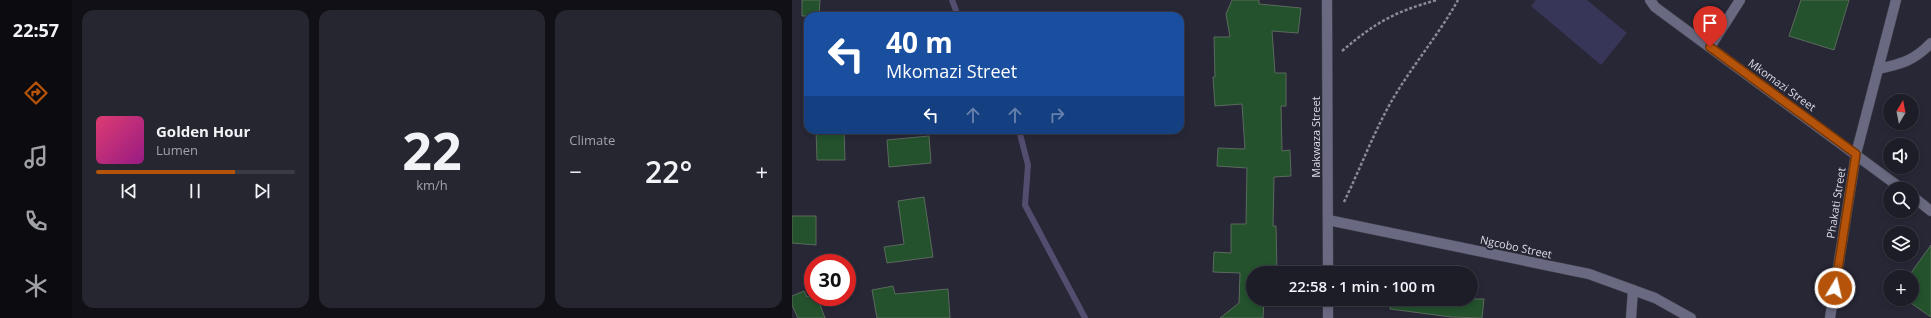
<!DOCTYPE html>
<html lang="en">
<head>
<meta charset="utf-8">
<style>
  body { margin:0; font-family:"Open Sans",sans-serif; background:#252630; color:#f1f3f6; height:100vh; display:flex; flex-direction:column; font-size:15px; white-space:nowrap }
  * { box-sizing:border-box; margin:0 }
  p { font-size:13px; color:#a0a2a8 }
  .icon { flex:none; width:22px; height:22px; fill:none; stroke:currentColor; stroke-width:2; stroke-linecap:round; stroke-linejoin:round }
  .map { position:relative; flex:1; overflow:hidden }
  .panel { display:flex; flex-direction:column; gap:10px; padding:10px; background:#101016; width:720px }
  .panel>* { flex:none }
  .hud { position:absolute; left:12px; top:12px; width:380px; height:122px; border-radius:12px; box-shadow:0 2px 6px #0003,0 0 0 1px #3b3b45; background:#1a4fa0; color:#fff; overflow:hidden }
  .needle { width:26px; rotate:10deg }
  .fabs { position:absolute; left:1091px; top:94px; display:grid; gap:8px }
  .fabs a { display:grid; place-items:center; width:36px; height:36px; border-radius:50%; background:#1d1d28; box-shadow:0 2px 6px #0003,0 0 0 1px #3b3b45; font-size:20px }
  .speed { position:absolute; left:12px; top:254px; display:flex; gap:8px; font-size:20px; font-weight:700; text-align:center }
  .speed>* { display:grid; place-content:center; width:52px; height:52px; border-radius:50%; background:#1d1d28; box-shadow:0 2px 6px #0003,0 0 0 1px #3b3b45; line-height:1 }
  .speed .limit { border:6px solid #d22; background:#fff; color:#111 }
  .pin { position:absolute; display:grid; place-items:center; width:34px; height:34px; color:#fff; margin:-41px -17px; border-radius:50% 50% 50% 0; rotate:-45deg; box-shadow:0 0 4px #0007 }
  .pin .icon { rotate:45deg }
  .me { position:absolute; width:44px; margin:-22px; rotate:9deg; stroke-linejoin:round; filter:drop-shadow(0 0 3px #0008) }
  .turn { display:flex; align-items:center; gap:14px; height:84px; padding:0 16px; font-size:18px }
  .turn .icon { width:52px; height:52px; stroke-width:2.5 }
  .turn b { display:block; font-size:28px; line-height:34px }
  .lanes { display:flex; align-items:center; height:38px; padding:0 16px; background:#0003; justify-content:center; gap:20px; direction:ltr }
  .lanes .off { opacity:.35 }
  .big { font-size:30px; font-weight:600; line-height:1.1 }
  .panel .widget { flex:1; display:flex; flex-direction:column; justify-content:center; gap:6px; min-width:0; padding:0 14px; border-radius:12px; background:#252630 }
  .panel .dial { align-items:center; gap:0 }
  .dial b { font-size:52px; line-height:1 }
  .song { display:flex; align-items:center; gap:12px }
  .cover { width:48px; height:48px; border-radius:6px; background:linear-gradient(135deg,hsl(340 70% 55%),hsl(310 70% 35%)) }
  .played { height:4px; border-radius:2px; background:linear-gradient(90deg,#b45309 70%,#3b3b45 70%) }
  .keys { display:flex; justify-content:space-around; direction:ltr }
  .heat { display:flex; justify-content:space-between; align-items:center; font-size:22px; direction:ltr }
  .panel .tiles { flex:1; display:grid; gap:10px; grid-template-columns:repeat(3,1fr) }
  .trip { position:absolute; left:454px; top:266px; width:232px; height:40px; border-radius:20px; background:#1d1d28; box-shadow:0 2px 6px #0003,0 0 0 1px #3b3b45; font-weight:600; line-height:40px; text-align:center }
  main { display:flex; flex:1; min-height:0 }
  .menu { display:flex; flex-direction:column; width:72px; justify-content:space-around; align-items:center; background:#0c0c10; color:#a0a2a8 }
  .menu .icon { width:28px; height:28px }
  .menu .selected { color:#b45309 }
  .menu b { font-size:18px; color:#f1f3f6 }
  .map>svg:first-child { display:block }
</style>
</head>
<body>
<main>
<nav class="menu">
<b>22:57</b>
<svg class="icon selected" aria-label="directions" viewBox="0 0 24 24"><path d="M12 3l9 9-9 9-9-9zM9 14v-3h6M13 9l2 2-2 2"/></svg>
<svg class="icon" aria-label="music" viewBox="0 0 24 24"><path d="M9 18V5l10-2v13"/><circle cx="6" cy="18" r="3"/><circle cx="16" cy="16" r="3"/></svg>
<svg class="icon" aria-label="phone" viewBox="0 0 24 24"><path d="M5 4h4l2 5-3 2q2 4 5 5l2-3 5 2v4C11 20 4 13 5 4z"/></svg>
<svg class="icon" aria-label="climate" viewBox="0 0 24 24"><path d="M12 3v18M4 7l16 10M4 17L20 7"/></svg>
</nav>
<section class="panel">
<div class="tiles">
<div class="widget">
<div class="song"><i class="cover"></i><div><b>Golden Hour</b><p>Lumen</p></div></div>
<div class="played"></div>
<div class="keys"><svg class="icon" aria-label="previous" viewBox="0 0 24 24"><path d="M18 5L8 12l10 7zM5 5v14"/></svg><svg class="icon" aria-label="pause" viewBox="0 0 24 24"><path d="M8 5v14M16 5v14"/></svg><svg class="icon" aria-label="next" viewBox="0 0 24 24"><path d="M6 5l10 7-10 7zM19 5v14"/></svg></div>
</div>
<div class="widget dial"><b>22</b><p>km/h</p></div>
<div class="widget"><p>Climate</p>
<div class="heat"><a>−</a><b class="big">22°</b><a>+</a></div>
</div>
</div>
</section>
<div class="map">
<svg width="1139" height="318" viewBox="0 0 1139 318">
  <rect width="100%" height="100%" fill="#272736"/>
  <!-- green -->
  <path fill="#373658" d="M744 0H795L835 33 809 65 739 6Z"/>
  <g fill="none" stroke-linecap="round" stroke-linejoin="round">
    <!-- stream -->
    <g stroke="#534e70" stroke-width="6">
      <path d="M160 0 166 16"/>
      <path d="M227 130 236 165 233 205 293 318"/>
    </g>
  </g>
  <!-- building -->
  <g fill="#23522d" stroke="#5b6a5d">
    <path d="M10 0H28L27 16H10Z"/>
    <path d="M440 0H467V4L509 8 506 33 480 31 483 73H494V106H489L490 151 498 150 499 176 482 177 481 226H484L485 273H461V299H472L471 318H428L447 303 448 273 421 272 422 252 439 253V224H454L455 168 425 166 426 148 453 149 450 104 423 106 421 77H423L422 37H438L434 14Z"/>
    <path d="M1009 0H1057L1042 50 997 36Z"/>
    <path d="M24 130H52L53 160H25Z"/>
    <path d="M137 136 139 163 97 167 95 140Z"/>
    <path d="M132 197 141 257 95 263 92 247 112 244 106 201Z"/>
    <path d="M0 216H24V245L0 243Z"/>
    <path d="M1139 245V317L1113 299H1120V277H1116Z"/>
    <path d="M101 286 103 294 156 289 158 318H85L80 290Z"/>
    <path d="M12 291 15 297 21 294V297H25L33 318H6L0 305V296Z"/>
    <path d="M560 299H692L690 318 659 317 598 309 599 302 560 306Z"/>
  </g>
  <g fill="none" stroke-linecap="round" stroke-linejoin="round">
    <!-- minor casing -->
    <g stroke="#444452" stroke-width="11">
      <g id="minor">
        <path d="M535 0 536 273"/>
        <path d="M858 0 863 7 1110 189"/>
        <path d="M918 47 948 0"/>
        <path d="M1086 69C1109 64 1122 61 1139 43"/>
        <path d="M1120 196 1139 211"/>
        <path d="M536 220 797 274 863 298 899 318"/>
        <path d="M536 318V299"/>
        <path d="M839 318 841 290"/>
        <path d="M1038 318 1064 154 1104 0"/>
      </g>
    </g>
    <!-- path -->
    <g stroke="#8a8a97" stroke-width="2.5" stroke-dasharray="3 2" stroke-linecap="butt">
      <path d="M550 51C584 22 602 12 645 0"/>
      <path d="M552 202C568 169 581 134 599 102 619 67 646 36 666 0"/>
    </g>
    <!-- minor -->
    <use href="#minor" stroke="#696981" stroke-width="10"/>
  </g>
  <g fill="none" stroke-linecap="round" stroke-linejoin="round">
    <!-- route casing -->
    <g stroke="#753606" stroke-width="10">
      <path id="route" d="M918 47 1064 154 1043 288"/>
    </g>
    <!-- route -->
    <use href="#route" stroke="#b45309" stroke-width="7"/>
  </g>
  <g text-anchor="middle" stroke-width="4" stroke-linejoin="round" paint-order="stroke">
    <!-- street labels -->
    <g font-size="11" fill="#dddde8" stroke="#272736">
      <text transform="translate(990 85) rotate(36)" y="4">Mkomazi Street</text>
      <text transform="translate(524 137) rotate(-90)" y="4">Makwaza Street</text>
      <text transform="translate(1044 203) rotate(-81)" y="4">Phakati Street</text>
      <text transform="translate(724 247) rotate(12)" y="4">Ngcobo Street</text>
    </g>
  </g>
</svg>
<div class="fabs">
<a><svg class="needle" viewBox="-14 -14 28 28"><path d="M0-13l5 13h-10z" fill="#e53935"/><path d="M0 13l5-13h-10z" fill="#a0a2a8"/></svg></a>
<a><svg class="icon" aria-label="sound" viewBox="0 0 24 24"><path d="M4 9h4l5-4v14l-5-4H4zM17 9q2 3 0 6"/></svg></a>
<a><svg class="icon" aria-label="search" viewBox="0 0 24 24"><circle cx="10" cy="10" r="6"/><path d="M15 15l6 6"/></svg></a>
<a><svg class="icon" aria-label="layers" viewBox="0 0 24 24"><path d="M12 4l9 5-9 5-9-5zM3 14l9 5 9-5"/></svg></a>
<a>+</a>
</div>
<div class="speed"><div class="limit">30</div></div>
<div class="pin" style="left:918px;top:47px;background:#d93025"><svg class="icon" aria-label="arrive" viewBox="0 0 24 24"><path d="M6 21V4h12l-3 4 3 4H6"/></svg></div>
<svg class="me" style="left:1043px;top:288px" viewBox="-20 -20 40 40"><circle r="17" fill="#b45309" stroke="#fff" stroke-width="3"/><path d="M0-11L8 9 0 5-8 9z" fill="#fff"/></svg>
<div class="trip">22:58 · 1 min · 100 m</div>
<div class="hud">
<div class="turn"><svg class="icon" aria-label="left" viewBox="0 0 24 24"><path d="M17 20v-9H6M10 6l-5 5 5 5"/></svg><div><b>40 m</b>Mkomazi Street</div></div>
<div class="lanes"><svg class="icon" aria-label="left" viewBox="0 0 24 24"><path d="M17 20v-9H6M10 6l-5 5 5 5"/></svg><svg class="icon off" aria-label="ahead" viewBox="0 0 24 24"><path d="M12 20V5M6 11l6-6 6 6"/></svg><svg class="icon off" aria-label="ahead" viewBox="0 0 24 24"><path d="M12 20V5M6 11l6-6 6 6"/></svg><svg class="icon off" aria-label="right" viewBox="0 0 24 24"><path d="M7 20v-9h11M14 6l5 5-5 5"/></svg></div>
</div>
</div>
</main>
</body>
</html>
